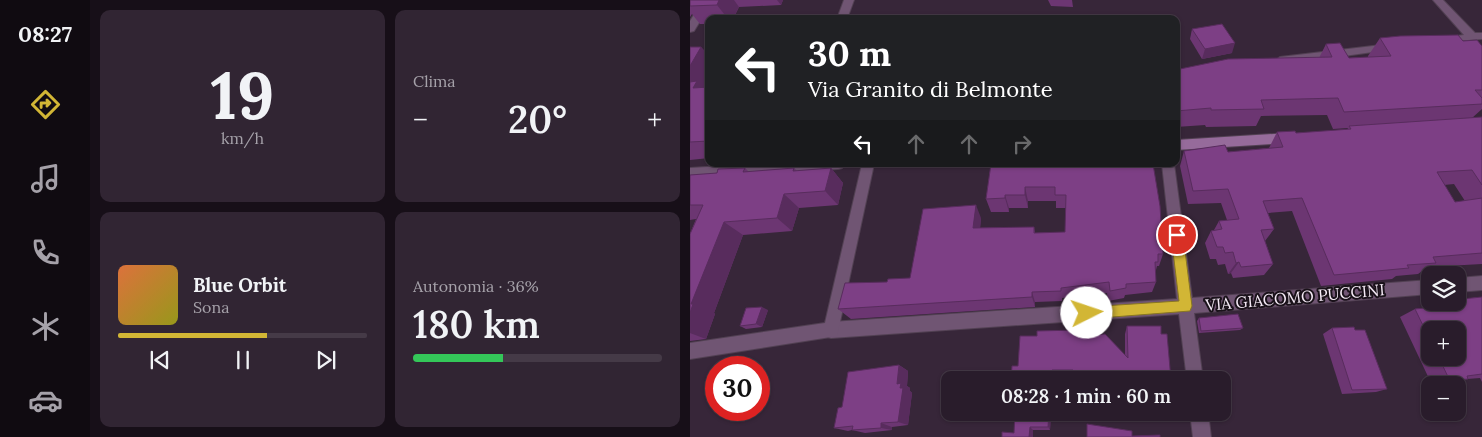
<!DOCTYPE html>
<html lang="it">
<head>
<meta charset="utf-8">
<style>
  body { margin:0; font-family:Lora,serif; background:#312533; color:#f1f3f6; height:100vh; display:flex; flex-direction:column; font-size:19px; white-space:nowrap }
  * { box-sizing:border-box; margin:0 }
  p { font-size:16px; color:#a5a1a9 }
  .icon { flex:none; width:28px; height:28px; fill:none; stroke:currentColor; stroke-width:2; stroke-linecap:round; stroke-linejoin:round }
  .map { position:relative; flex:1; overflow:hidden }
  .side { display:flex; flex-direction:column; gap:10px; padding:10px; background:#170f18; width:600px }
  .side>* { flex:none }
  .guide { position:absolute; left:15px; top:15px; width:475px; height:152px; border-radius:10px; box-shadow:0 1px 4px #0004,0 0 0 1px #453a47; background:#202124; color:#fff; overflow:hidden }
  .fabs { position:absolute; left:731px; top:266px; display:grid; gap:10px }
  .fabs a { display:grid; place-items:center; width:45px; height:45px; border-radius:10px; background:#291c2b; box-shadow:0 1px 4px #0004,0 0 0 1px #453a47; font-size:25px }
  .speed { position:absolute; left:15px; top:356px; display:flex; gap:10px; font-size:25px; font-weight:700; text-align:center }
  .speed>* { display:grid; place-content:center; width:65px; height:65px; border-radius:50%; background:#291c2b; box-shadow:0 1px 4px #0004,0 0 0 1px #453a47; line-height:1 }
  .speed .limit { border:8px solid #d22; background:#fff; color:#111 }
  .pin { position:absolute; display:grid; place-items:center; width:42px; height:42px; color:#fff; margin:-21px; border:2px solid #fff; border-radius:50%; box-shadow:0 1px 5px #0007 }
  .me { position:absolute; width:55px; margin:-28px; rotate:86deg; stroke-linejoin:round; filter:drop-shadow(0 0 4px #0008) }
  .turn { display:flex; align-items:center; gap:18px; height:105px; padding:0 20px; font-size:22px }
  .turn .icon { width:65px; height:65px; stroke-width:2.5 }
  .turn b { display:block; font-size:35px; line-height:42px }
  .lanes { display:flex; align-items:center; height:48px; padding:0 20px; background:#0003; justify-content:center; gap:25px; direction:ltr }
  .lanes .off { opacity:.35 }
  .big { font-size:38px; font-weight:600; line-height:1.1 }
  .side .card { flex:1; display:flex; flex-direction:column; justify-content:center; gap:8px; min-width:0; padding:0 18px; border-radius:10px; background:#312533 }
  .side .dial { align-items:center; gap:0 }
  .dial b { font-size:65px; line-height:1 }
  .song { display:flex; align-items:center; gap:15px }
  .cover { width:60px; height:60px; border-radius:8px; background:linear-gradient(135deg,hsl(20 70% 55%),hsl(60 70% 35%)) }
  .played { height:5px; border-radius:2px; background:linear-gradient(90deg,#d2b635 60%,#453a47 60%) }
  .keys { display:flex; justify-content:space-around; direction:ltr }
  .heat { display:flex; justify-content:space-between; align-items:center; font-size:28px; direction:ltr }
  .charge { height:8px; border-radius:4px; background:linear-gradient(90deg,#34c759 36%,#453a47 0) }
  .side .tiles { flex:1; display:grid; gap:10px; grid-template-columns:repeat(2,1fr) }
  .trip { position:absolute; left:251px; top:371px; width:290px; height:50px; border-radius:10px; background:#291c2b; box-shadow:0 1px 4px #0004,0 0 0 1px #453a47; font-weight:600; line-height:50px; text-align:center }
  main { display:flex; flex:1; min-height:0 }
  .tabs { display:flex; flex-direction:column; width:90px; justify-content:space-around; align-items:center; background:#100b11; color:#a5a1a9 }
  .tabs .icon { width:35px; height:35px }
  .tabs .current { color:#d2b635 }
  .tabs b { font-size:22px; color:#f1f3f6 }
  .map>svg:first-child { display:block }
</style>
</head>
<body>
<main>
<nav class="tabs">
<b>08:27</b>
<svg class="icon current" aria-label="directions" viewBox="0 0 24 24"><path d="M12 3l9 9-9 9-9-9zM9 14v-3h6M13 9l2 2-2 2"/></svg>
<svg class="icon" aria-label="music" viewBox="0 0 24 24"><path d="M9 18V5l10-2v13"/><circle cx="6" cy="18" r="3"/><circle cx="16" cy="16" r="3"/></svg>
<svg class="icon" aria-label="phone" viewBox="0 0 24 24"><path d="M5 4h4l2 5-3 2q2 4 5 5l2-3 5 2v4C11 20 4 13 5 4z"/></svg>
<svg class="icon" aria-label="climate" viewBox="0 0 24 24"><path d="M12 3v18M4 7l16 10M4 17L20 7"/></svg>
<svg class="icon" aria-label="car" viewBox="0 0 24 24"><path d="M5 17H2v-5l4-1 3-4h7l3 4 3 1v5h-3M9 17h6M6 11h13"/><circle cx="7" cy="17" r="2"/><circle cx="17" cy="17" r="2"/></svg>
</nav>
<section class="side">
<div class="tiles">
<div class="card dial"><b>19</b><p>km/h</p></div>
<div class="card"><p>Clima</p>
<div class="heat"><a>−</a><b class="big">20°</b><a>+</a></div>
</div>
<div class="card">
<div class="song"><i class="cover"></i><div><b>Blue Orbit</b><p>Sona</p></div></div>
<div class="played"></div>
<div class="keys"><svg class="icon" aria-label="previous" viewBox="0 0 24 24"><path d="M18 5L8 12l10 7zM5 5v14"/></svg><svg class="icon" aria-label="pause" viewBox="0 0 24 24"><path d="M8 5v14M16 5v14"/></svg><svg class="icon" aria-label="next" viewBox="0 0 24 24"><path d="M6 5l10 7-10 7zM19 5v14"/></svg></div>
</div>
<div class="card"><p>Autonomia · 36%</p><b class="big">180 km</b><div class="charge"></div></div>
</div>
</section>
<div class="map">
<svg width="792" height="437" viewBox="0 0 792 437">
  <rect width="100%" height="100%" fill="#372639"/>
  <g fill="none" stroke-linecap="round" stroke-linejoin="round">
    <!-- minor casing -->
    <g stroke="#524153" stroke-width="2">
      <g id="minor">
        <path d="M13 0H23L4 31 0 32V21Z"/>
        <path d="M154 0H164L157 19H147Z"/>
        <path d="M743 0H753L785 33H792V39L750 42 749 40 750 38 774 35Z"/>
        <path d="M700 44 705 47 704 49 590 65 585 61 590 57Z"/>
        <path d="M472 164H484L502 298 740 280V294L504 313 513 380H497L489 314 141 338 135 336 133 330 135 324 141 322 487 299Z"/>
        <path d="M792 276V290L768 292V278Z"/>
        <path d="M500 412H518L521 437H503Z"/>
      </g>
    </g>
    <!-- tertiary casing -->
    <g stroke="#524153" stroke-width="2">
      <g id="tertiary">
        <path d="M68 164H154L152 168 148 169 0 178V168Z"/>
        <path d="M172 164H184L147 336 0 359V343L135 323Z"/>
      </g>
    </g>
    <!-- secondary casing -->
    <g stroke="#524153" stroke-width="2">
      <path id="secondary" d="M600 133 604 135 606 138 604 141 600 143 486 150V140Z"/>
    </g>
    <!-- minor -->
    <use href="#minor" fill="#705573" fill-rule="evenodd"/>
    <!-- tertiary -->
    <use href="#tertiary" fill="#705573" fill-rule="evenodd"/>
    <!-- secondary -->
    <use href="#secondary" fill="#966b9b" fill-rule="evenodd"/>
  </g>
  <!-- wall -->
  <g fill="#6c3672" fill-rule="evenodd">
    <path d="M0 0H93L91 5 49 7 43 19H19V24H10L2 14 0 17Z"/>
    <path d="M358 0H382L383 7 361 6Z"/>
    <path d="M502 29 542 53 512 59 500 39Z"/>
    <path d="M690 38 773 41 792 46V109L782 118 792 117V264L738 267 728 274 706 276 702 279 631 286 602 211 578 213 584 229 575 241 583 264 574 275 543 278 541 273 538 274 535 264 528 265 526 259H520L515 243 521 231 524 230 529 221 537 220 531 203 498 204 490 166 494 151 538 152 579 148 587 132 606 133 657 130 658 128 643 129 637 115 571 116 566 126 516 127 515 125 486 127V62L490 69 629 58 636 44 659 58 678 57V56ZM764 184 775 201 765 202 754 185Z"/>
    <path d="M0 47H11L19 56V79L14 88 19 87V158L0 160Z"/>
    <path d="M301 164H463L473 254 469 266H467L466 270V282L462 292 435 295 434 298 418 301 417 293 372 298V301L345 302V307L161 319 148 309 197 282 220 278 291 218 290 228 344 227 345 233 375 232 376 208H366V201H338V208H319V212H301L296 199Z"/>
    <path d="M55 168 59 172 104 168 107 171 141 168 153 183 148 205 109 208 102 231 53 235 24 313 25 314 16 339 0 341V234L6 219 0 220V175L27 173Z"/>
    <path d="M792 297V382L790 378 777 379 760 384 742 385 710 317 725 309 750 307 758 302H768V301L772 299ZM740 330 768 358H740Z"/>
    <path d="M78 310 72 327 56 329 50 326Z"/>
    <path d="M509 318 553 328 550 330 509 333 507 321Z"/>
    <path d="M437 326 471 334 481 380 364 377 328 366 347 336 403 335 435 356V334Z"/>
    <path d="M642 328 697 389 686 392 652 394 633 334Z"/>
    <path d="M209 365 218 371 217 386 220 388V391L222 393 218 425 202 427V430L175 433 162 430 158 431 144 428 152 407Z"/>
    <path d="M361 412 360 430H343L324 433Z"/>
  </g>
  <!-- shaded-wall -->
  <g fill="#582c5d">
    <path d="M29 0H44L49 7 43 19H38L27 5Z"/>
    <path d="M87 0H93L91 5Z"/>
    <path d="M545 43 542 53 512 59 515 49Z"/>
    <path d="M11 47 19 56V79L14 88 19 90V104L0 91V66Z"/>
    <path d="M141 168 153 183 148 205 135 191Z"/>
    <path d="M335 187 338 201V208L335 195Z"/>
    <path d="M94 194 109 208 102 231 87 218Z"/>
    <path d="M315 195 319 208V212L315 198Z"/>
    <path d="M286 205 291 218 289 241 283 228Z"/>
    <path d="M34 222 53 235 24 313 25 314 16 339 0 333V313L1 304Z"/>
    <path d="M549 262 541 273 538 274 546 263Z"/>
    <path d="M342 292 345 302V307L342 297Z"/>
    <path d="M72 307 78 310 72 327 66 324Z"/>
    <path d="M209 365 218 371 217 386 220 388V391L222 393 218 425 208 422 210 388 207 384Z"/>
    <path d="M362 370 364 377V380H361Z"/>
    <path d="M359 412H361L360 430 358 427Z"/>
    <path d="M191 423 202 427V430L191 428Z"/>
    <path d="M340 427 343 430V437H339Z"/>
  </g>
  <!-- building -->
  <g fill="#7d3f85" stroke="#582c5d">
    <path d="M0 0H29L27 5 0 6Z"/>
    <path d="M532 24 545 43 515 49 502 29Z"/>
    <path d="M768 35 773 41 787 40 792 46V90H785L792 98V104L654 112 648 98 571 100 574 109 521 110V108L486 111V62L490 69 538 59 642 57 636 44 650 43 659 58 701 56 690 38 710 36Z"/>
    <path d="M0 47H11L0 66Z"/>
    <path d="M7 81 3 88 19 87V90L15 100H19V141L0 142V82Z"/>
    <path d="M792 117V185L782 170 747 172 765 202 792 198V253L743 257 746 263 717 265 719 268 644 275 612 198 573 201 584 229 571 230 583 264 551 267 549 262 546 263 543 252 535 253 533 247H527L521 231 532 229 529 221 549 219 538 189 503 191 494 151 535 145 538 152 593 147 587 132 605 131 606 133 661 129 659 126Z"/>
    <path d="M301 164H463L470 206 473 254H468V262H465L466 282 436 284V288L420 291 419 282 371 288V291L342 292V297L148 309 155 283 197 282 198 279 220 278 233 209 286 205 283 228 344 227V233L375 232 376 195H365V187H335V195H315V198L296 199Z"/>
    <path d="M55 168 53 172 104 168 103 171 141 168 135 191 94 194 87 218 34 222 1 304H3L0 313V234L13 205H0V175L27 173 28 169Z"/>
    <path d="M792 297V374L777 376 778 379 760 381 749 358H768V330H740V340L725 309 763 305 761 302H768V301L773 300 772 299Z"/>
    <path d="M72 307 66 324 50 326 56 308Z"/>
    <path d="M548 314 553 328 511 331 509 318Z"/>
    <path d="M437 326H471V334H477L481 380H488H383V370H362L361 380H321L322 366H328L330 336H347V331L388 330V327H403V335L415 334 438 358Z"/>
    <path d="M664 327 665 330H675L697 389 662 390 642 328Z"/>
    <path d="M209 365 207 384 211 383 210 388H213L208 422 191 423V428L162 430 163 426 144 428 148 408 152 407 158 372Z"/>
    <path d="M325 412H359L358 427H340L339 437H312V432L324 433Z"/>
    <path d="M397 424 442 431V436L470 435V437H397Z"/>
  </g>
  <!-- route -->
  <path fill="#d2b635" stroke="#887622" d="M487 230 491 231 493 235 502 306 500 311 397 319 393 317 391 313 393 308 397 307 489 301 481 235 483 231Z"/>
  <g text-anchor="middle" stroke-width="4" stroke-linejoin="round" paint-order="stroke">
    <!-- street labels -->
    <g font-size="16" fill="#f5eaf6" stroke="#1a121a">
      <text transform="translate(605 297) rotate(-5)" y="6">VIA GIACOMO PUCCINI</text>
    </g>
  </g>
</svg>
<div class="fabs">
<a><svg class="icon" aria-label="layers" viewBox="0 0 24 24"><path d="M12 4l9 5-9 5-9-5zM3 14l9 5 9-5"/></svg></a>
<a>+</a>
<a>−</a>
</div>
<div class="speed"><div class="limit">30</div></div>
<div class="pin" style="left:487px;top:235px;background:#d93025"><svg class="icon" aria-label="arrive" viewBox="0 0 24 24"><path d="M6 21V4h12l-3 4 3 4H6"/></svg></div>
<svg class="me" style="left:397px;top:313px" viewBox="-20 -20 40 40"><circle r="19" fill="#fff"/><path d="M0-13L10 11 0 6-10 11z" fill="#d2b635"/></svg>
<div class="trip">08:28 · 1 min · 60 m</div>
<div class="guide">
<div class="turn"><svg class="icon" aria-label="left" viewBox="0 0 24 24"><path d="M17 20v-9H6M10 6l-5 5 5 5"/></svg><div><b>30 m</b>Via Granito di Belmonte</div></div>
<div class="lanes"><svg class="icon" aria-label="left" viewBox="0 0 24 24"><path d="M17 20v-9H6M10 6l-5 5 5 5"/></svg><svg class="icon off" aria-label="ahead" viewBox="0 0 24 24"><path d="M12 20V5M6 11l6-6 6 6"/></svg><svg class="icon off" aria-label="ahead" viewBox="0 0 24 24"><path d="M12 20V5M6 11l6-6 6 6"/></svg><svg class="icon off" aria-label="right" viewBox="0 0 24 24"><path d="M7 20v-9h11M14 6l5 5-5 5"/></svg></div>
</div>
</div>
</main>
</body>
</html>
